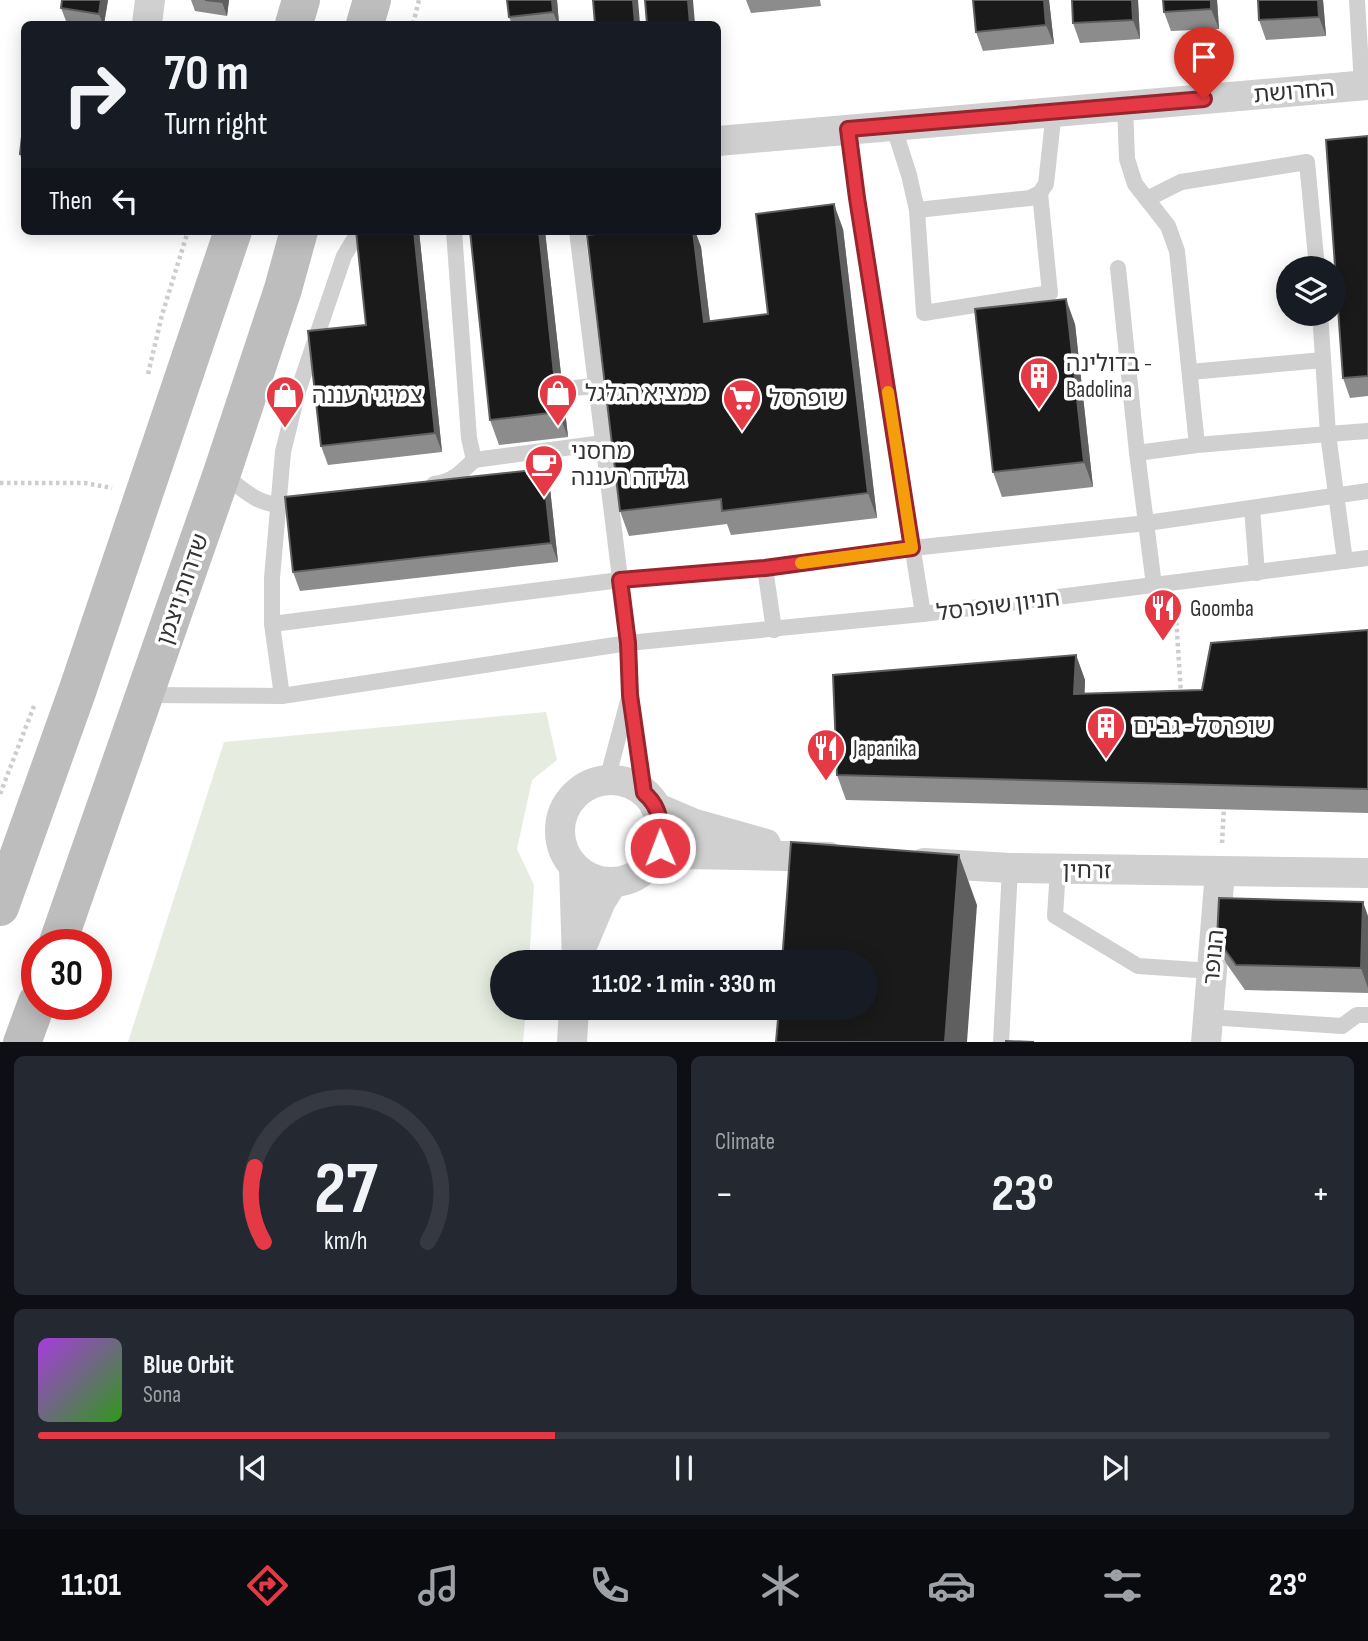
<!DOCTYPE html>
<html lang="en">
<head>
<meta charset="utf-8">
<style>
  body { margin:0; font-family:"Sofia Sans Condensed","Noto Sans Hebrew",sans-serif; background:#242831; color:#f1f3f6; height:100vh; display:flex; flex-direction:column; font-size:26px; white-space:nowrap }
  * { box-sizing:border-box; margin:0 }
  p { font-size:23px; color:#9ea1a6 }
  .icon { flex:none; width:38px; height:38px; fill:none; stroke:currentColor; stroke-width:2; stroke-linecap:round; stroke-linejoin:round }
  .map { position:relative; height:1042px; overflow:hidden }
  .details { display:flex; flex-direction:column; gap:14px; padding:14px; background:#0d0f14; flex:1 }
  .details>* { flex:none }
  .top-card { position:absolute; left:21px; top:21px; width:700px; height:214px; border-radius:10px; box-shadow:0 4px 18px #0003; background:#171b24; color:#f1f3f6; overflow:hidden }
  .tools { position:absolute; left:1276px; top:256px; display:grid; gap:14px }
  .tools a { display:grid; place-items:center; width:70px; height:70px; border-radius:50%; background:#171b24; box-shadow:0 4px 18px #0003; font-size:35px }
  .speed { position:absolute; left:21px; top:929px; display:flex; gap:14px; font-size:35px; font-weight:700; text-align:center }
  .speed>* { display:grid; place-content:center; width:91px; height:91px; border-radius:50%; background:#171b24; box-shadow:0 4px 18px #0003; line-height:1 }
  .speed .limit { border:10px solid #d22; background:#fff; color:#111 }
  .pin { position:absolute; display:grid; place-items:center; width:60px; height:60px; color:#fff; margin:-72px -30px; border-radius:50% 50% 50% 0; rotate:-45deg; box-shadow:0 0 7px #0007 }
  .pin .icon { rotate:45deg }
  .me { position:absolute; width:77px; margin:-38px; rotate:359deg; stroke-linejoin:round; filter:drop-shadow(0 0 5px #0008) }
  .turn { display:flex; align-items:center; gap:24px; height:147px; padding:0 28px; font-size:32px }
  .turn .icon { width:91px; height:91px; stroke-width:2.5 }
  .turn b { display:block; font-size:49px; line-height:60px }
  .then { display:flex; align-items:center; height:66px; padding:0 28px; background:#0003; gap:14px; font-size:26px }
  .big { font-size:52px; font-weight:700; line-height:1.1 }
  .details .card { flex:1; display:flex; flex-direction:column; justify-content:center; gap:10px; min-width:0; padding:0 24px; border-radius:10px; background:#242831 }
  .details .dial { align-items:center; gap:0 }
  .dial svg { height:182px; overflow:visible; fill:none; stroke:#363941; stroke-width:7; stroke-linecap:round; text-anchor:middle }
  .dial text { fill:#f1f3f6; stroke:none }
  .song { display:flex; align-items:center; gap:21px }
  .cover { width:84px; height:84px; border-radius:10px; background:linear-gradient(135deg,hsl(280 70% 55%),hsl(110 70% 35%)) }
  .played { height:7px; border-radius:4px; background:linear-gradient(90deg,#e63946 40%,#363941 40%) }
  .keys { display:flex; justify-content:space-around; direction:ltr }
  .heat { display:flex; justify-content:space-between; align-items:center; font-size:38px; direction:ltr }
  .details .tiles { flex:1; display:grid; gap:14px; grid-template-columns:1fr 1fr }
  .card:last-child { grid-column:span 2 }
  .trip { position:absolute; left:490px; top:950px; width:388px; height:70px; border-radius:35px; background:#171b24; box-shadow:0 4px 18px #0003; font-weight:700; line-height:70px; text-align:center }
  .dock { display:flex; height:112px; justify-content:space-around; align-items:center; background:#090b0e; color:#9ea1a6 }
  .dock .icon { width:49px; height:49px }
  .dock .current { color:#e63946 }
  .dock b { font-size:32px; color:#f1f3f6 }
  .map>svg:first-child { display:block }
</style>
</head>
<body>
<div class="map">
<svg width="1368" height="1043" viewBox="0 0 1368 1043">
  <rect width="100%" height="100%" fill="#fff"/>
  <!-- green -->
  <path fill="#e6ecdf" d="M546 712 557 760 532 780 517 849 534 885 529 962H502V1008H526L523 1042H128L224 742Z"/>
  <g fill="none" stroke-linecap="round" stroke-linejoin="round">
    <!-- path -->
    <g stroke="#cdcdcd" stroke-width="4.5" stroke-dasharray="3.5 3.5" stroke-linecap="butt">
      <path d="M413 24 419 0"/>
      <path d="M148 374 162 315 188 231"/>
      <path d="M0 483H85L112 488"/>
      <path d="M1175 601 1181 694"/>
      <path d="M0 794 34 706"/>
      <path d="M1222 843 1224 806"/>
    </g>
    <!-- service -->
    <g stroke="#d0d0d0" stroke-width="16">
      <path d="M1357 0 1362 85"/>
      <path d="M1125 105 1127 159 1135 184 1168 226 1177 251 1197 445 1137 453"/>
      <path d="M893 125 909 175 917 210 1030 198 1040 193 1046 184 1054 111"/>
      <path d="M848 129 857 198 923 614"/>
      <path d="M1147 199 1181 182 1307 162 1317 268"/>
      <path d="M917 210 924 313 1050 293 1040 193"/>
      <path d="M359 231 344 256 298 391 283 452 272 578V624L282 696 628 643 923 614 1368 558"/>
      <path d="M577 231 628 643 630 695 644 793"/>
      <path d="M1118 268 1137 453 1154 585"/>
      <path d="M1320 313 1328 434 1368 431"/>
      <path d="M1190 372 1323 360"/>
      <path d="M562 389 596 386"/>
      <path d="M1197 445 1328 434 1345 561"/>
      <path d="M474 460 603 443"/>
      <path d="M222 473C242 489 260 508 287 504"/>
      <path d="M434 484C452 482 462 472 474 460L469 438 454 231"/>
      <path d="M1252 508 1257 573"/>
      <path d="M765 568 774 630"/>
      <path d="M272 624 620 580 765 568 913 548 1147 523 1368 491"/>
      <path d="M146 695 282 696"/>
      <path d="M607 780 628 701"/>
      <path d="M1058 869 1055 916 1138 966 1212 971"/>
      <path d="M1208 1017 1342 1026 1357 1015H1368"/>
      <path d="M1001 1043 1010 868"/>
    </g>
    <!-- minor -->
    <g stroke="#d0d0d0" stroke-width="30">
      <path d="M147 24 150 0"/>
      <path d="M718 141 1368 85"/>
      <circle cx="611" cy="831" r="51"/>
      <path d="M655 807 695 824 766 844"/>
      <path d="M651 863 688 854 829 857"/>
      <path d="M924 863 1010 868 1368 873"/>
      <path d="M574 867 577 962"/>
      <path d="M580 951 601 901 613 882"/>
      <path d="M572 1043 574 1008"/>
      <path d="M1206 1043 1220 872"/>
    </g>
    <!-- secondary -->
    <g stroke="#bdbdbd" stroke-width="38">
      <path d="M294 24 301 0"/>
      <path d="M365 24 372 0"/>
      <path d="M0 907 77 692 233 231"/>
      <path d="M57 945 222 473 283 289 299 231"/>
      <path d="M22 1043 37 1002"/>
    </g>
  </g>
  <!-- wall -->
  <g fill="#8c8c8c">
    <path d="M108 0 104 24H88L66 21 61 8Z"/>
    <path d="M191 0H229L227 16 195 11Z"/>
    <path d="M557 0 559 24H512L509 17Z"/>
    <path d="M746 0H820L821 6 751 13Z"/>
    <path d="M1049 0 1054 44 983 51 976 32Z"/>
    <path d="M1138 0 1140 39 1080 43 1073 23Z"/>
    <path d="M1163 0H1217L1219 29 1171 31 1164 12Z"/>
    <path d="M1323 0 1326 36 1266 40 1259 20Z"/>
    <path d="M24 119V168L20 154Z"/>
    <path d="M1368 136V396L1350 398 1343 378Z"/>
    <path d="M843 229 877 518 731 535 727 524 629 536 620 511V231H695L701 247 710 321 768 314Z"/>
    <path d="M356 231H419L442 452 328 465 321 446 366 325Z"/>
    <path d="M470 231H545L568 437 499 445 490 420Z"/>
    <path d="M1075 324 1093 487 1002 497 993 472Z"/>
    <path d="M550 488 558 562 300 591 293 572Z"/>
    <path d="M1368 630V813L846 800 837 775 1076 655 1085 680 1084 694 1202 690Z"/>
    <path d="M1368 916V993L1245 990 1226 963 1217 939Z"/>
  </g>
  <!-- shaded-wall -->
  <g fill="#5f5f5f">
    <path d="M101 0H108L104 24H103L99 14Z"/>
    <path d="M222 0H229L227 16 222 2Z"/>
    <path d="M552 0H557L559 24H558L553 12Z"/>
    <path d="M633 0H638L640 24H635Z"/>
    <path d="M688 0H693L695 24H690Z"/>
    <path d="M1044 0H1049L1054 44 1046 25Z"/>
    <path d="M1132 0H1138L1140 39 1133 20Z"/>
    <path d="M1211 0H1217L1219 29 1211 9Z"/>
    <path d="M1318 0H1323L1326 36 1319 17Z"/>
    <path d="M834 204 843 229 877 518 868 493Z"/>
    <path d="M414 231H419L442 452 435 433Z"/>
    <path d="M539 231H545L568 437 558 412Z"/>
    <path d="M693 231H695L701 247 713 347 704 322Z"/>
    <path d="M1066 299 1075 324 1093 487 1084 462Z"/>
    <path d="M543 469 550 488 558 562 551 543Z"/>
    <path d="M1076 655 1085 680 1084 719 1074 694Z"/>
    <path d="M959 855 977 905 967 1042H945Z"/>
    <path d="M1363 902 1368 916V988L1361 968Z"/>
  </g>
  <!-- building -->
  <g fill="#1a1a1a" stroke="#5f5f5f" stroke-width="2">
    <path d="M62 0H101L99 14 61 8Z"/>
    <path d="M205 0H222V2Z"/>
    <path d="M507 0H552L553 12 509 17Z"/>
    <path d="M593 0H633L635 24H595Z"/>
    <path d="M645 0H688L690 24H647Z"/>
    <path d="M973 0H1044L1046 25 976 32Z"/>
    <path d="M1072 0H1132L1133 20 1073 23Z"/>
    <path d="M1163 0H1211V9L1164 12Z"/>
    <path d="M1258 0H1318L1319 17 1259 20Z"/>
    <path d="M24 119V155L20 154Z"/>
    <path d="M1368 136V376L1343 378 1326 140Z"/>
    <path d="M834 204 868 493 722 511 721 499 620 511 587 235 620 231H693L704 322 768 314 756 214Z"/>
    <path d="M356 231H414L435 433 321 446 308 331 366 325Z"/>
    <path d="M470 231H539L558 412 490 420Z"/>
    <path d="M1066 299 1084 462 993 472 975 309Z"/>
    <path d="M543 469 551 543 293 572 285 497Z"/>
    <path d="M1368 630V789L837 775 833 675 1076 655 1074 694 1202 690 1211 643Z"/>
    <path d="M791 842 959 855 945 1042H776L779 1008H866V962H782Z"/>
    <path d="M1219 898 1363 902 1361 968 1236 965 1217 939Z"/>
    <path d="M1006 1041 1034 1042H1006Z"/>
  </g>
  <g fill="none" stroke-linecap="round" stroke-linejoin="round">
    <!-- route casing -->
    <g stroke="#96252e" stroke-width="18">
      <path id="route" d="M660 848C663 827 661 807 644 793L630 695 628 643 620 580 765 568 912 548 857 198 848 129 1204 99"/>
    </g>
    <!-- route -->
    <use href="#route" stroke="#e63946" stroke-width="12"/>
    <!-- slow -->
    <path stroke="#f59e0b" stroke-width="12" d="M801 563 912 548 888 392"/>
  </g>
  <!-- icons -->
  <defs>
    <g id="building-pin" transform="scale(2.0125)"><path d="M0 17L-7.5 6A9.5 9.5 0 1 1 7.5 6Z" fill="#e63946" stroke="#fff"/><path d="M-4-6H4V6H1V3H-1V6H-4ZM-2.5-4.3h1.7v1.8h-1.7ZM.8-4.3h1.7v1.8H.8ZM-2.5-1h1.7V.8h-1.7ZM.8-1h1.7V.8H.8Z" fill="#fff"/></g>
    <g id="shop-pin" transform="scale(2.0125)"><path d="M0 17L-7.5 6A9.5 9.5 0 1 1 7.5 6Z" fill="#e63946" stroke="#fff"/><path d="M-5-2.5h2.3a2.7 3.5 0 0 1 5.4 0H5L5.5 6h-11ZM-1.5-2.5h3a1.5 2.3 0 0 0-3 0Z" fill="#fff"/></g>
    <g id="supermarket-pin" transform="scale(2.0125)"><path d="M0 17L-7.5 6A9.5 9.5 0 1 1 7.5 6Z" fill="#e63946" stroke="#fff"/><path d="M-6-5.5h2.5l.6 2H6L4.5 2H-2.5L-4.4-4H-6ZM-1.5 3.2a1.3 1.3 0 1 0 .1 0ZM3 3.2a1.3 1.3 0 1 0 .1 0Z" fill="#fff"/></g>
    <g id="cafe-pin" transform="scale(2.0125)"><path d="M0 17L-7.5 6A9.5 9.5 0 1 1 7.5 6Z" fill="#e63946" stroke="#fff"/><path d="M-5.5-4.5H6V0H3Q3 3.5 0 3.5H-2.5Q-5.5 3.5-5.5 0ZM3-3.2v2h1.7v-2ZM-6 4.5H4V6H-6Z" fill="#fff"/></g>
    <g id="restaurant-pin" transform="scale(2.0125)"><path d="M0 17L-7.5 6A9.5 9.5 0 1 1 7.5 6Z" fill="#e63946" stroke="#fff"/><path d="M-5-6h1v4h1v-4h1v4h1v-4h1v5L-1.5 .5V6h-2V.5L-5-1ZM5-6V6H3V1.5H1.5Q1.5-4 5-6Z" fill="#fff"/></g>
  </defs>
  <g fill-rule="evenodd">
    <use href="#building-pin" x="1039" y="376"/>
    <use href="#shop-pin" x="558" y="393"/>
    <use href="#shop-pin" x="285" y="395"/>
    <use href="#supermarket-pin" x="742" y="398"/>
    <use href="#cafe-pin" x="544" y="464"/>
    <use href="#restaurant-pin" x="1163" y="608"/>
    <use href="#building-pin" x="1106" y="726"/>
    <use href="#restaurant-pin" x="826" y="748"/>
  </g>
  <g text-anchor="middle" stroke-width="7" stroke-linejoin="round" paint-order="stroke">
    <!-- street labels -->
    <g font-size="23" fill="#333" stroke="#fff">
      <text transform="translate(1294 91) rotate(-5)" y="8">החרושת</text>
      <text transform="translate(182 589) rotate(-71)" y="8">שדרות ויצמן</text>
      <text transform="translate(998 605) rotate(-7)" y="8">חניון שופרסל</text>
      <text transform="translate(1087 870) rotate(1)" y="8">זרחין</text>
      <text transform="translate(1213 957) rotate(-85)" y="8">הנופר</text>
    </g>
    <!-- poi labels -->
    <g font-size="23" fill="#333" stroke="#fff" text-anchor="start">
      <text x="1066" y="371">בדולינה -<tspan x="1066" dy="26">Badolina</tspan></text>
      <text x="585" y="401">ממציא הגלגל</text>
      <text x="312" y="403">צמיגי רעננה</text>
      <text x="769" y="406">שופרסל</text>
      <text x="571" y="459">מחסני<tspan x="571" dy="26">גלידה רעננה</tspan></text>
      <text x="1190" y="616">Goomba</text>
      <text x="1133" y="734">שופרסל - גב ים</text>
      <text x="853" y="756">Japanika</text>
    </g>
  </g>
</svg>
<div class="tools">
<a><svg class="icon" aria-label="layers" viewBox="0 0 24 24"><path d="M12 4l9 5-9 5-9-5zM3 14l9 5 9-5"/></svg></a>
</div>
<div class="speed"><div class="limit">30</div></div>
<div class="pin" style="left:1204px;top:99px;background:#d93025"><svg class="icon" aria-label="arrive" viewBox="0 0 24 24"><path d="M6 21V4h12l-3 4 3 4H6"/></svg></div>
<svg class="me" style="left:660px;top:848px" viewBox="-20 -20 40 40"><circle r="17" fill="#e63946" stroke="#fff" stroke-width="3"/><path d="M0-11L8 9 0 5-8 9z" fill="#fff"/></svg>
<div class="trip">11:02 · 1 min · 330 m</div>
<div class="top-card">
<div class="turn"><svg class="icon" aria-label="right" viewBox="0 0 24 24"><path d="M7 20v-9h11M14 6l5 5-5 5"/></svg><div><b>70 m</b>Turn right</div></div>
<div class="then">Then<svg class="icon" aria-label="left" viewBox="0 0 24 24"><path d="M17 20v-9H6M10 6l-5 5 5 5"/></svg></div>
</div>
</div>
<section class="details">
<div class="tiles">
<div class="card dial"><svg viewBox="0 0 100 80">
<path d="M14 69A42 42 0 1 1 86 69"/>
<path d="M14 69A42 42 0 0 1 10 36" stroke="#e63946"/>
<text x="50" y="56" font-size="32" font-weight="700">27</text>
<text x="50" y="72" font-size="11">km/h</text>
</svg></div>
<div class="card"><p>Climate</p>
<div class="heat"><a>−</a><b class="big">23°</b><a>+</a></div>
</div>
<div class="card">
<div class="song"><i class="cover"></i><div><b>Blue Orbit</b><p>Sona</p></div></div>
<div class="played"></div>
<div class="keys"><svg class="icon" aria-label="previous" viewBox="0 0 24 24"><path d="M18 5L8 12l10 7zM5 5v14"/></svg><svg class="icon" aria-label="pause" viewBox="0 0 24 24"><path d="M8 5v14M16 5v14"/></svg><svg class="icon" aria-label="next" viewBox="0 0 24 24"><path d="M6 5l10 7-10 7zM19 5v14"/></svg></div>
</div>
</div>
</section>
<nav class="dock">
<b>11:01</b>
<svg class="icon current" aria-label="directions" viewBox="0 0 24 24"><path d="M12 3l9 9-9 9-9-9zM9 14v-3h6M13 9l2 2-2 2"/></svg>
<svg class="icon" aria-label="music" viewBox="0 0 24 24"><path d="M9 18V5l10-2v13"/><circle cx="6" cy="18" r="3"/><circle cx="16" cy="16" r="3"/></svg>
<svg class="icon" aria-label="phone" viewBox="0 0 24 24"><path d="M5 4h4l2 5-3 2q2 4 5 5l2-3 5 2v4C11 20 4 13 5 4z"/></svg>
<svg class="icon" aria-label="climate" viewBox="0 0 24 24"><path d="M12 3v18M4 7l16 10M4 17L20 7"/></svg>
<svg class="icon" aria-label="car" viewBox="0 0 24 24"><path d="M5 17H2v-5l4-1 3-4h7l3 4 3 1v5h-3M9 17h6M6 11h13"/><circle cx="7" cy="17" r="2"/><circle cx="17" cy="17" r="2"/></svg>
<svg class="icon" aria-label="filters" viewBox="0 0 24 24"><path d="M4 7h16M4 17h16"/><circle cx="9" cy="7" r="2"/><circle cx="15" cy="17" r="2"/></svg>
<b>23°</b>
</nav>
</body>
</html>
